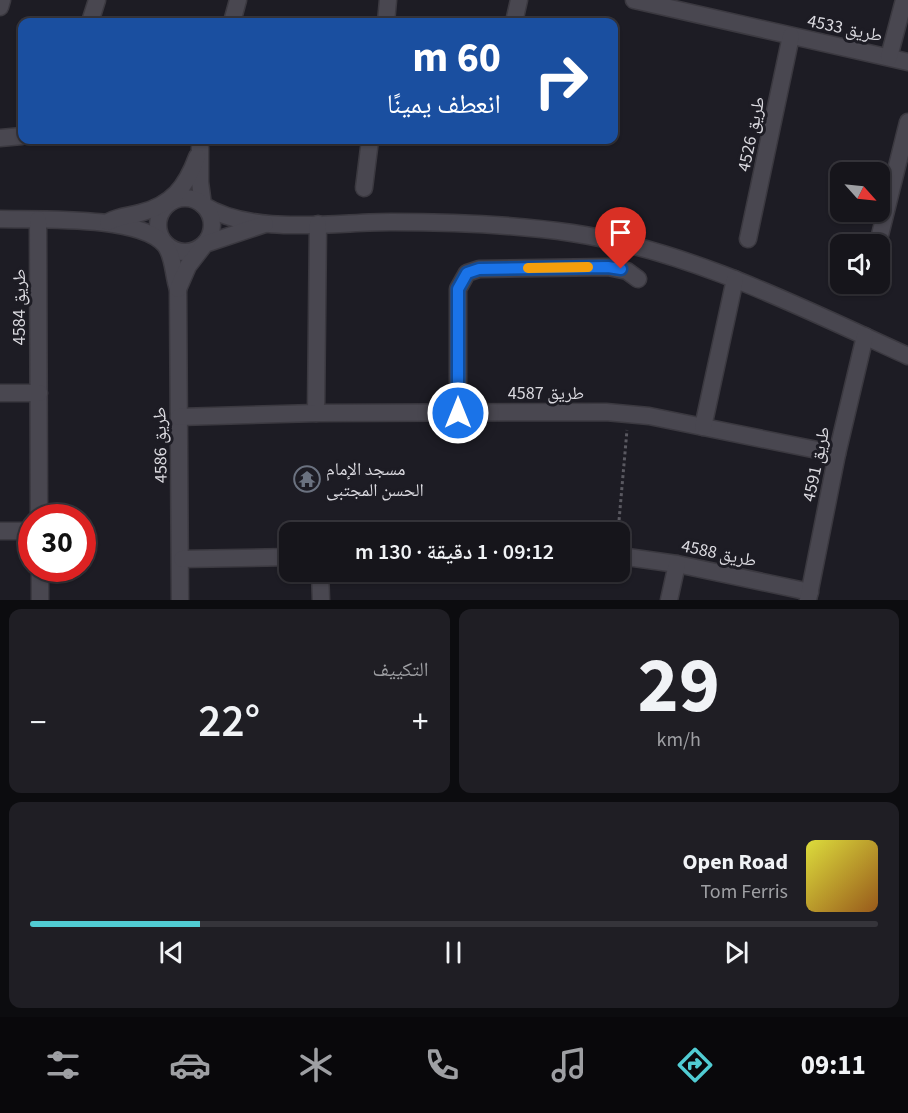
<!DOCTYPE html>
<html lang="ar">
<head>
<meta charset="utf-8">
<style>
  body { margin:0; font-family:"Source Sans 3","Noto Naskh Arabic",sans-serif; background:#1f1e24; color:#f1f3f6; direction:rtl; height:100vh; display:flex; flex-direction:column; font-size:22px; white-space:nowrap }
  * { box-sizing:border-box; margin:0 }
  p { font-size:20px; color:#9e9fa3 }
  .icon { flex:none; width:33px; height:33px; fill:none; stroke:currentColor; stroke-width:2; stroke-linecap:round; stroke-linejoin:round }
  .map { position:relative; height:600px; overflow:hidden; direction:ltr }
  .panel { display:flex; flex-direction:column; gap:9px; padding:9px; background:#0c0c0f; flex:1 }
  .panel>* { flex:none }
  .top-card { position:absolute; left:18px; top:18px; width:600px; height:126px; border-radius:12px; box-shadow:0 2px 4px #0004,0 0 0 2px #35343a; direction:rtl; background:#1a4fa0; color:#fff; overflow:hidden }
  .needle { width:39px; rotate:117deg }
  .tools { position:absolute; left:830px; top:162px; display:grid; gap:12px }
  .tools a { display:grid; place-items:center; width:60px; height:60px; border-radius:12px; background:#16151b; box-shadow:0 2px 4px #0004,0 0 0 2px #35343a; font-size:30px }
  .speed { position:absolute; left:18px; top:504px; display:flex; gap:12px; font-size:30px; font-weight:700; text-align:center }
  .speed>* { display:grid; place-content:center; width:78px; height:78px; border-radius:50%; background:#16151b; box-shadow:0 2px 4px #0004,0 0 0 2px #35343a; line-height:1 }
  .speed .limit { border:9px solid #d22; background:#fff; color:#111 }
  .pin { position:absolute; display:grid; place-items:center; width:51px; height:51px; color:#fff; margin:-62px -26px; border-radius:50% 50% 50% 0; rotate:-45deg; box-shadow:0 0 6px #0007 }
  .pin .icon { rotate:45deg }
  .me { position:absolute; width:66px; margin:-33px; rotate:0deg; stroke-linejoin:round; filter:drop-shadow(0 0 4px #0008) }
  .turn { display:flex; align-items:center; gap:21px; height:126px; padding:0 18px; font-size:27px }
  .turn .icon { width:78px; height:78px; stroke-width:2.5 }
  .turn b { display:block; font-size:42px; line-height:51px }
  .big { font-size:45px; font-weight:600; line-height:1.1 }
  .panel .widget { flex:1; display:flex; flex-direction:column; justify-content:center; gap:9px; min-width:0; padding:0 21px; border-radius:12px; background:#1f1e24 }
  .panel .dial { align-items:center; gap:0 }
  .dial b { font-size:78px; line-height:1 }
  .song { display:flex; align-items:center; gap:18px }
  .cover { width:72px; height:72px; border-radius:9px; background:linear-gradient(135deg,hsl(60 70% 55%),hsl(30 70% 35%)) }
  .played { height:6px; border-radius:3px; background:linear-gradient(90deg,#51ccd3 20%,#35343a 20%) }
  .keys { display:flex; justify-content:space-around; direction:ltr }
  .heat { display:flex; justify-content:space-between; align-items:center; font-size:33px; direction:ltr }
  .panel .tiles { flex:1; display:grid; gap:9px; grid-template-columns:1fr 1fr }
  .widget:last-child { grid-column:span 2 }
  .trip { position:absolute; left:279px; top:522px; width:351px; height:60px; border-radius:12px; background:#16151b; box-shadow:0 2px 4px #0004,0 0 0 2px #35343a; font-weight:600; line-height:60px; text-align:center; direction:rtl }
  .menu { display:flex; height:96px; justify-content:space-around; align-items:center; background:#09080b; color:#9e9fa3 }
  .menu .icon { width:42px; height:42px }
  .menu .on { color:#51ccd3 }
  .menu b { font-size:27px; color:#f1f3f6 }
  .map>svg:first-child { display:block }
</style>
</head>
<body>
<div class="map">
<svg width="908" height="600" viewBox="0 0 908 600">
  <rect width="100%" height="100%" fill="#1d1c24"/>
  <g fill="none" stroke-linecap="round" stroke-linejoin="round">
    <!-- minor casing -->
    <g stroke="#3b3940" stroke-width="19">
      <g id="minor">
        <path d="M634 0 908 62"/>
        <path d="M0 7 2 0"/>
        <path d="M90 22 97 0"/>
        <path d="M232 22 238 0"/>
        <path d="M386 22 388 0"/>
        <path d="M514 22 519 0"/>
        <path d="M889 57 904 0"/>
        <path d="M0 138 22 136"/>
        <path d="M200 147V182L203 205C252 236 335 222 391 222 452 222 512 224 572 233 691 251 800 307 908 356"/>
        <path d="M364 188 370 140"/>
        <circle cx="185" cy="225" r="27"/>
        <path d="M0 219C39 220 140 215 165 245 174 256 173 275 178 289L180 600"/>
        <path d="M38 220 39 518"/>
        <path d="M108 222C119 216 129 216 140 213 172 205 186 187 197 157"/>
        <path d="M880 235 908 122"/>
        <path d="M748 239 791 36"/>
        <path d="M178 289 188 266 205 244 265 224"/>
        <path d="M0 393H39"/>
        <path d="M316 413 318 224"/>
        <path d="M458 413V289L467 273 479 269 608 267 627 271 638 279"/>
        <path d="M179 417 316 413 606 412 649 416 837 454"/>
        <path d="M703 427 735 279"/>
        <path d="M0 531H32"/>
        <path d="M620 556 677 564 810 592"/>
        <path d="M182 559 290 557"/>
        <path d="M40 568V600"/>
        <path d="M320 572 321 600"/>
        <path d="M669 600 677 564"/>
        <path d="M808 600 837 454 865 336"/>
      </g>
    </g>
    <!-- path -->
    <path stroke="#5a5961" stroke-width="3" stroke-dasharray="3 3" stroke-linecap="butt" d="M618 532 627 430"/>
    <!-- minor -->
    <use href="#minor" stroke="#494750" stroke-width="16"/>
  </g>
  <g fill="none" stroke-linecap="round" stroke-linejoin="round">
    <!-- route casing -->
    <g stroke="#114b97" stroke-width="15">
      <path id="route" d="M458 413V289L467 273 479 269 608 267 621 269"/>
    </g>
    <!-- route -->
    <use href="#route" stroke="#1a73e8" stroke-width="10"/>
    <!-- slow -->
    <path stroke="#f59e0b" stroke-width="10" d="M528 268 588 267"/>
  </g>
  <!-- icons -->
  <defs>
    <g id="temple-ring" transform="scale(1.35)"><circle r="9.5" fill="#1d1c24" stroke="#6b7280" stroke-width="1.5"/><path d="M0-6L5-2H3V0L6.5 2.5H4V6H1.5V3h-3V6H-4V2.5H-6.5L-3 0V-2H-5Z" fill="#6b7280"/></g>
  </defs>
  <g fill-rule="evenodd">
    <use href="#temple-ring" x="307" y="479"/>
  </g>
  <g text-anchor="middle" stroke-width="6" stroke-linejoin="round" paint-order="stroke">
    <!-- street labels -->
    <g font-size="18" fill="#dbdae0" stroke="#1d1c24">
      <text transform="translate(845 28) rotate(12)" y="6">طريق 4533</text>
      <text transform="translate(751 134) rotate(-78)" y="6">طريق 4526</text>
      <text transform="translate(19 307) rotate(-90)" y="6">طريق 4584</text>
      <text x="546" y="399">طريق 4587</text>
      <text transform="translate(160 445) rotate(-91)" y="6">طريق 4586</text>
      <text transform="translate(816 464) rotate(-78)" y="6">طريق 4591</text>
      <text transform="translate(719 553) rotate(12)" y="6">طريق 4588</text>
    </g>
    <!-- poi labels -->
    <g font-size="18" fill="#dbdae0" stroke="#1d1c24" text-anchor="start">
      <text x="326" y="475">مسجد الإمام<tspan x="326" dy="21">الحسن المجتبى</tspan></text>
    </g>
  </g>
</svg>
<div class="tools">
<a><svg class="needle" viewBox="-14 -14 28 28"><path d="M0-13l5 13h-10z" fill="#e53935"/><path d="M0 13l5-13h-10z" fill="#9e9fa3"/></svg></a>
<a><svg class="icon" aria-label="sound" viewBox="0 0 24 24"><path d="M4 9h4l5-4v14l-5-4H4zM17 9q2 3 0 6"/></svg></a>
</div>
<div class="speed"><div class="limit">30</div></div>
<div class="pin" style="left:621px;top:269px;background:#d93025"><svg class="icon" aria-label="arrive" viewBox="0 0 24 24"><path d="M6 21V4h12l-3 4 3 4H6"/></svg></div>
<svg class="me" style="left:458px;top:413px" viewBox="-20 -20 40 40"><circle r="17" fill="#1a73e8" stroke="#fff" stroke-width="3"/><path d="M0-11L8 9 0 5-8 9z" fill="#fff"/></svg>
<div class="trip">09:12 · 1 دقيقة · 130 m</div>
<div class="top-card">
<div class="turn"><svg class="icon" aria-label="right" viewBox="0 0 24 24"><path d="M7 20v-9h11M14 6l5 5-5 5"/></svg><div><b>60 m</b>انعطف يمينًا</div></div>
</div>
</div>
<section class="panel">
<div class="tiles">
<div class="widget dial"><b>29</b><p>km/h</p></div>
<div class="widget"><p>التكييف</p>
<div class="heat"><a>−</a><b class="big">22°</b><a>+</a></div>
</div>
<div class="widget">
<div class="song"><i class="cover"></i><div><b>Open Road</b><p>Tom Ferris</p></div></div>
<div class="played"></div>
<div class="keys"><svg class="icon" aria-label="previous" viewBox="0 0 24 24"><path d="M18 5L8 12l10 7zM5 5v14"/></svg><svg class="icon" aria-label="pause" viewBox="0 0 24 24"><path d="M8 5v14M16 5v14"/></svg><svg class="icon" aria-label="next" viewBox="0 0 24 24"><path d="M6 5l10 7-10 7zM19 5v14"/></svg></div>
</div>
</div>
</section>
<nav class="menu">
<b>09:11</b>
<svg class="icon on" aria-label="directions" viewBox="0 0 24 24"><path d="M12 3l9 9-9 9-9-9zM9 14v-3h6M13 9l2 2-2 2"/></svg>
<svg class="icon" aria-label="music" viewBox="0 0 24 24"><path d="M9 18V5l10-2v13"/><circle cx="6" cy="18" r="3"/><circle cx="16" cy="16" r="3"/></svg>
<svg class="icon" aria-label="phone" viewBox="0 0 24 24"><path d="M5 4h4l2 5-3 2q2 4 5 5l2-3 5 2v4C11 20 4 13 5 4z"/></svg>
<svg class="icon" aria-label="climate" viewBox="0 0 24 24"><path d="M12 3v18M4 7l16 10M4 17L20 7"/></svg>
<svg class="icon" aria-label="car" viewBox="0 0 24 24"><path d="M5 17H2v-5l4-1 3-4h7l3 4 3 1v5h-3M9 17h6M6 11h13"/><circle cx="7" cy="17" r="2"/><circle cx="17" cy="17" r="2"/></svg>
<svg class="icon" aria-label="filters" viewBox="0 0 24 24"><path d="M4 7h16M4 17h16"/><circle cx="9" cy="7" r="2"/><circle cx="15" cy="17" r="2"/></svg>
</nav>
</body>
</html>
